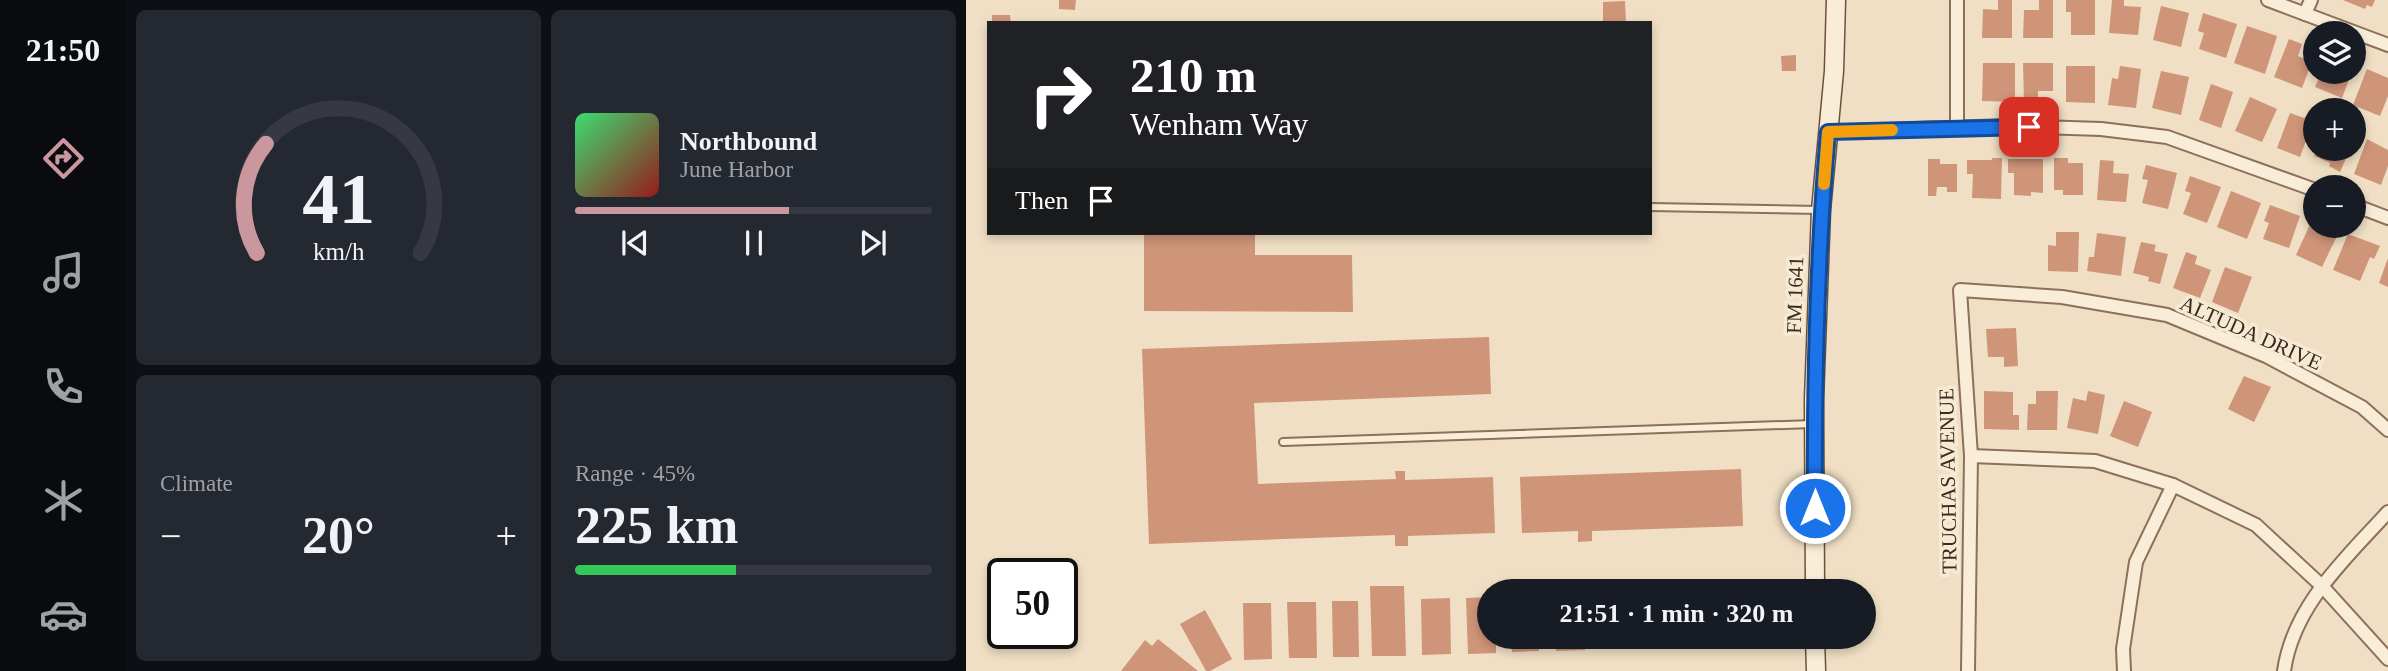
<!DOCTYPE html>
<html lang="en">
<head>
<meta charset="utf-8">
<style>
  body { margin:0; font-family:Georgia,serif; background:#242831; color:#f1f3f6; height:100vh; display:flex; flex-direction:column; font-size:26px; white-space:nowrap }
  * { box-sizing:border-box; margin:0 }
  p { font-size:23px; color:#9ea1a6 }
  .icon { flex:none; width:38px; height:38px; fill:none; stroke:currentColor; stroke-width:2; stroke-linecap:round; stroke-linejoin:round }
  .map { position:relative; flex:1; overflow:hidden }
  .panel { display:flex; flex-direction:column; gap:10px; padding:10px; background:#0d0f14; width:840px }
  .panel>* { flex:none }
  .hud { position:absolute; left:21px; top:21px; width:665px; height:214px; border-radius:0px; box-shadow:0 4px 10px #0003; background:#202124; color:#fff; overflow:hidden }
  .fabs { position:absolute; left:1337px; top:21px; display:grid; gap:14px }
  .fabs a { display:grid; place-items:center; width:63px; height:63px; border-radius:50%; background:#171b24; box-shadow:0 4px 10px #0003; font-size:35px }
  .speed { position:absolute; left:21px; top:558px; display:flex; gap:14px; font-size:35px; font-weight:700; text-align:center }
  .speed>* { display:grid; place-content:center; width:91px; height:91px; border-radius:50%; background:#171b24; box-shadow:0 4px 10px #0003; line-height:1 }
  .speed .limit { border:4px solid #111; border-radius:10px; background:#fff; color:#111 }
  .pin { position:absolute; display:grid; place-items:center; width:60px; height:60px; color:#fff; margin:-30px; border-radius:14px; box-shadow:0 4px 10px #0006 }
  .me { position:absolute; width:77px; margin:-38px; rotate:0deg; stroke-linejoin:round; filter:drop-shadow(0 0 5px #0008) }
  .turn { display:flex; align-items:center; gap:24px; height:147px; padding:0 28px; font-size:32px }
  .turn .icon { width:91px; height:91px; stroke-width:2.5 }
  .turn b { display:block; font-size:49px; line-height:60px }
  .then { display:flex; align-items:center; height:66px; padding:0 28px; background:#0003; gap:14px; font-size:26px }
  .big { font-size:52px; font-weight:600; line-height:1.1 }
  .panel .widget { flex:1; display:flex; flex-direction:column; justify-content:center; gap:10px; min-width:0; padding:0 24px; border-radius:10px; background:#242831 }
  .panel .dial { align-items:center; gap:0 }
  .dial svg { height:182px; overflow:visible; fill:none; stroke:#363941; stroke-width:7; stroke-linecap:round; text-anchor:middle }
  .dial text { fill:#f1f3f6; stroke:none }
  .song { display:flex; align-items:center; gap:21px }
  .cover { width:84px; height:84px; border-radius:10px; background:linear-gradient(135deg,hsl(140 70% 55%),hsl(0 70% 35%)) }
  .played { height:7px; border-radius:4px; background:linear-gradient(90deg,#cb979e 60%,#363941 60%) }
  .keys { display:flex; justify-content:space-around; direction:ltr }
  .heat { display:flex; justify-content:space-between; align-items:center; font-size:38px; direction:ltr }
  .charge { height:10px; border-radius:5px; background:linear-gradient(90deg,#34c759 45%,#363941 0) }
  .panel .tiles { flex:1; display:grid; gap:10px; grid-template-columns:repeat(2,1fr) }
  .trip { position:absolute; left:511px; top:579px; width:399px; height:70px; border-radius:35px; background:#171b24; box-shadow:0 4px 10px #0003; font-weight:600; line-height:70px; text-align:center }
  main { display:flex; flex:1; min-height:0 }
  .tab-bar { display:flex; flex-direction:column; width:126px; justify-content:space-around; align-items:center; background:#090b0e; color:#9ea1a6 }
  .tab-bar .icon { width:49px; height:49px }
  .tab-bar .selected { color:#cb979e }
  .tab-bar b { font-size:32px; color:#f1f3f6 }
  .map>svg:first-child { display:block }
</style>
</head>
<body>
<main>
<nav class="tab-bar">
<b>21:50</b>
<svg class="icon selected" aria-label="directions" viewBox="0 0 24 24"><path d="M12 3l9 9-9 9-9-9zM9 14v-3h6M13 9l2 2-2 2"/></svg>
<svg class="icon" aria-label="music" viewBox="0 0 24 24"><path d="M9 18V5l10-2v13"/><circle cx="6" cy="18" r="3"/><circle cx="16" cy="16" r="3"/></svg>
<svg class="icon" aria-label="phone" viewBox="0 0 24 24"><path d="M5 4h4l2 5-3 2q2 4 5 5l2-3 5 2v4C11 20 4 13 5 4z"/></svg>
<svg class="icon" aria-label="climate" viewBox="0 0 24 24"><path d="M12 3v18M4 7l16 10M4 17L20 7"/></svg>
<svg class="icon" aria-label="car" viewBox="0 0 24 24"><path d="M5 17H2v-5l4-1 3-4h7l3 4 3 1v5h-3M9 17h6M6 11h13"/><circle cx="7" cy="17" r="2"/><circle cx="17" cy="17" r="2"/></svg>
</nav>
<section class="panel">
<div class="tiles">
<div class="widget dial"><svg viewBox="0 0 100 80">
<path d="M14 69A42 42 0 1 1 86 69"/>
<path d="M14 69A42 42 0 0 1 18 21" stroke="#cb979e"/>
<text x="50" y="56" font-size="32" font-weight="700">41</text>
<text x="50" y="72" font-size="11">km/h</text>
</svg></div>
<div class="widget">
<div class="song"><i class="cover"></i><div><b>Northbound</b><p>June Harbor</p></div></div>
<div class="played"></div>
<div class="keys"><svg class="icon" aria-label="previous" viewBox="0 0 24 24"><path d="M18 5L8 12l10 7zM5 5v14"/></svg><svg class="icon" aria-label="pause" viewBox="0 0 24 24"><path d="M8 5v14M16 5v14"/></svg><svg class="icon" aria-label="next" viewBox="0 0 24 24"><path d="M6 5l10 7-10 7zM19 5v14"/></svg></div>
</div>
<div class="widget"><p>Climate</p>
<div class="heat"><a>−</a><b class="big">20°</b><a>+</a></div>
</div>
<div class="widget"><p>Range · 45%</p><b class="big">225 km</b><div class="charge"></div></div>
</div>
</section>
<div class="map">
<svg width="1422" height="671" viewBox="0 0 1422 671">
  <rect width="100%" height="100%" fill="#f0dfc4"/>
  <!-- building -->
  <g fill="#cf9579">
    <path d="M93 0H110L109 10 93 9Z"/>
    <path d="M1032 0H1046V38H1016L1017 9 1032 10Z"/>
    <path d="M1073 0H1087V38H1057L1058 10H1073Z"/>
    <path d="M1100 0H1129V35H1105V12H1100Z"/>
    <path d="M1146 0H1158V6L1175 7 1172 35 1143 33Z"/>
    <path d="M1377 0H1409L1406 7 1401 5 1399 9Z"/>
    <path d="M659 1 660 23H637V2Z"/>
    <path d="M1195 6 1223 13 1215 47 1187 40Z"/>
    <path d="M1237 13 1271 24 1260 58 1233 49 1238 33 1232 31Z"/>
    <path d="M26 15H44L45 23H26Z"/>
    <path d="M1281 26 1311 36 1299 74 1268 63Z"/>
    <path d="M1323 39 1336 44 1332 56 1346 62 1336 88 1308 77Z"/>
    <path d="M830 55V71H816L815 56Z"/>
    <path d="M1017 63H1049V102L1016 101Z"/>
    <path d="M1057 63H1087V91H1072V103H1058Z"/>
    <path d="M1100 66H1129V103L1100 102Z"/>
    <path d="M1154 66 1175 69 1170 108 1142 105 1146 78 1152 79Z"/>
    <path d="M1401 69 1422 78V96L1414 116 1387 105Z"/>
    <path d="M1195 71 1223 77 1215 115 1186 108Z"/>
    <path d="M1356 72H1386L1376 98 1349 87Z"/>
    <path d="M1245 84 1267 92 1255 128 1233 120Z"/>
    <path d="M1284 97 1311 109 1296 142 1269 131Z"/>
    <path d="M1324 113 1347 121 1334 157 1311 148Z"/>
    <path d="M1401 139 1422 150V166L1415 185 1388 174Z"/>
    <path d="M1351 149H1384L1374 172 1363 166 1364 163 1348 156Z"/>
    <path d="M1026 158H1036L1035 199 1006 198 1007 174H1001V160H1026Z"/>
    <path d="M1088 158H1102V163H1117V195H1097V190H1088Z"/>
    <path d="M962 159H974V164H991V192H981V187H971L970 196H962Z"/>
    <path d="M1042 159H1077V193L1065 192V196L1048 195V173H1042Z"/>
    <path d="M1134 160 1148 161 1147 173 1163 174 1160 202 1131 200Z"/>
    <path d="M1180 165 1211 173 1202 209 1176 203 1182 180 1176 179Z"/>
    <path d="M1224 176 1255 187 1241 223 1217 214 1225 193 1219 191Z"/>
    <path d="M1265 191 1295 203 1281 239 1251 227Z"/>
    <path d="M1304 205 1334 216 1323 248 1297 239 1303 223 1298 221Z"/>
    <path d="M1346 220 1349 221V226H1359L1373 232 1356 267 1330 255Z"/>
    <path d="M1090 232H1113L1112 272 1082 271V245L1090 246Z"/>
    <path d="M178 233H289V255H386L387 312 178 311Z"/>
    <path d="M1131 233 1160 237 1155 276 1121 271 1123 257H1128Z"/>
    <path d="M1382 234 1414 246 1408 259 1404 257 1394 281 1367 270Z"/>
    <path d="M1175 242 1190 245 1188 251 1202 254 1194 284 1182 281 1183 277 1167 273Z"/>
    <path d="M1220 252 1231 256 1229 264 1245 270 1234 298 1207 288Z"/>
    <path d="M1422 258V287L1413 283Z"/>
    <path d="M1259 267 1286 277 1272 313 1246 302Z"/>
    <path d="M1050 328 1052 366 1038 367V357H1022L1020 329Z"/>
    <path d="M523 337 525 394 288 403 292 484 430 479 429 471H439V480L527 477 529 533 442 536V546H429V535L183 544 176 349Z"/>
    <path d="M1278 376 1305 387 1288 422 1262 409Z"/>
    <path d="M1018 391 1047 392V415H1053V430L1018 429Z"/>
    <path d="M1070 391H1092L1091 430H1061L1062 404H1070Z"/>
    <path d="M1122 391 1139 395 1132 434 1101 428 1107 398 1120 401Z"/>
    <path d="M1158 401 1186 412 1172 447 1144 436Z"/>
    <path d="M775 469 777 526 626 531V541L612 542V531L556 533 554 477Z"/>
    <path d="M404 586H438L440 656H406Z"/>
    <path d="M811 588V592H778V589Z"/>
    <path d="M523 597V637H530V653L502 654 500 598Z"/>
    <path d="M484 598 485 654 456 655 455 599Z"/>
    <path d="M366 601H392L393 657H367Z"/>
    <path d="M321 602H350L351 658H323Z"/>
    <path d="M277 603H305L306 659 278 660Z"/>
    <path d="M239 610 266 659 244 671H240L214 624Z"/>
    <path d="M545 637H573V651L546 652Z"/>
    <path d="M590 637H619V650L590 651Z"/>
    <rect x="634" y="637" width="29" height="12"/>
    <path d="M679 637H707V647L679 648Z"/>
    <path d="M722 637H750L751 647H722Z"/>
    <path d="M765 637H802V645L765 646Z"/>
    <path d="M192 639 232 671H155L179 640 186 646Z"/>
  </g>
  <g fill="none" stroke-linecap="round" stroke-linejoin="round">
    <!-- service casing -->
    <g stroke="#8c705a" stroke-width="10">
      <g id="service">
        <path d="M684 207 853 210"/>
        <path d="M317 442 846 424"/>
      </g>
    </g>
    <!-- minor casing -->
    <g stroke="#8c705a" stroke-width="16">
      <g id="minor">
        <path d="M991 0V128"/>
        <path d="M1302 0 1422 45"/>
        <path d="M1339 14 1345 0"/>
        <path d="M862 132 1040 126 1135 129 1201 137 1349 190"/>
        <path d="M1388 205 1422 218"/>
        <path d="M1005 456 1129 461 1207 485 1290 525 1356 586 1422 659"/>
        <path d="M1002 671 1005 456 994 290 1096 297 1201 315 1300 356 1396 407 1422 430"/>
        <path d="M1158 671 1157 649 1170 562 1207 485"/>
        <path d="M1318 671C1327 606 1379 559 1422 512"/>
      </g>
    </g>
    <!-- secondary casing -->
    <g stroke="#6d513d" stroke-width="21">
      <g id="secondary">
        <path d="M849 592 848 399 855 210 868 71 870 0"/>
        <path d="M849 637 850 671"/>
      </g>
    </g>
    <!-- service -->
    <use href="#service" stroke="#faedd8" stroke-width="6"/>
    <!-- minor -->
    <use href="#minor" stroke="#faedd8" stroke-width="12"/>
    <!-- secondary -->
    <use href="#secondary" stroke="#faedd8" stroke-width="18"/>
  </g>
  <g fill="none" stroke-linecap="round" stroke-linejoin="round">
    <!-- route casing -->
    <g stroke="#114b97" stroke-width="18">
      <path id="route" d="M849 508C848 382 851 257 862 132L1063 127"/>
    </g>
    <!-- route -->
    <use href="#route" stroke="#1a73e8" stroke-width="12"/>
    <!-- slow -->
    <path stroke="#f59e0b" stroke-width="12" d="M858 184 862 132 926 130"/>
  </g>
  <g text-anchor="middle" stroke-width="7" stroke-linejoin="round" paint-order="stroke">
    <!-- street labels -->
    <g font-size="21" fill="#3b2a1e" stroke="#f7ead4">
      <text transform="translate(829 295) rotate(-88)" y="7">FM 1641</text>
      <text transform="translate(1285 333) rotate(24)" y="7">ALTUDA DRIVE</text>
      <text transform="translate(982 481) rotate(-91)" y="7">TRUCHAS AVENUE</text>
    </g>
  </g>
</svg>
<div class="fabs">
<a><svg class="icon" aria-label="layers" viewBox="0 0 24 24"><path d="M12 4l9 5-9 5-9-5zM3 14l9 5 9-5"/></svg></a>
<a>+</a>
<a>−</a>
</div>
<div class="speed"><div class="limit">50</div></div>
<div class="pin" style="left:1063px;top:127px;background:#d93025"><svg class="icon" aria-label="arrive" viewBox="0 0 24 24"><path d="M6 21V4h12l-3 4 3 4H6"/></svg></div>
<svg class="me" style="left:849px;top:508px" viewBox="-20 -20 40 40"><circle r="17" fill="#1a73e8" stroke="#fff" stroke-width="3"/><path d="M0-11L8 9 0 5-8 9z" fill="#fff"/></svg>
<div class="trip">21:51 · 1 min · 320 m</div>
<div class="hud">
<div class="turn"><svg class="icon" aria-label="right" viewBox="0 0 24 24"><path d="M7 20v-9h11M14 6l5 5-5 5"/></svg><div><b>210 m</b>Wenham Way</div></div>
<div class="then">Then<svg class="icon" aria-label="arrive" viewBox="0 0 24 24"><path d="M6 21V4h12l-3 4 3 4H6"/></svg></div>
</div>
</div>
</main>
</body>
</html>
